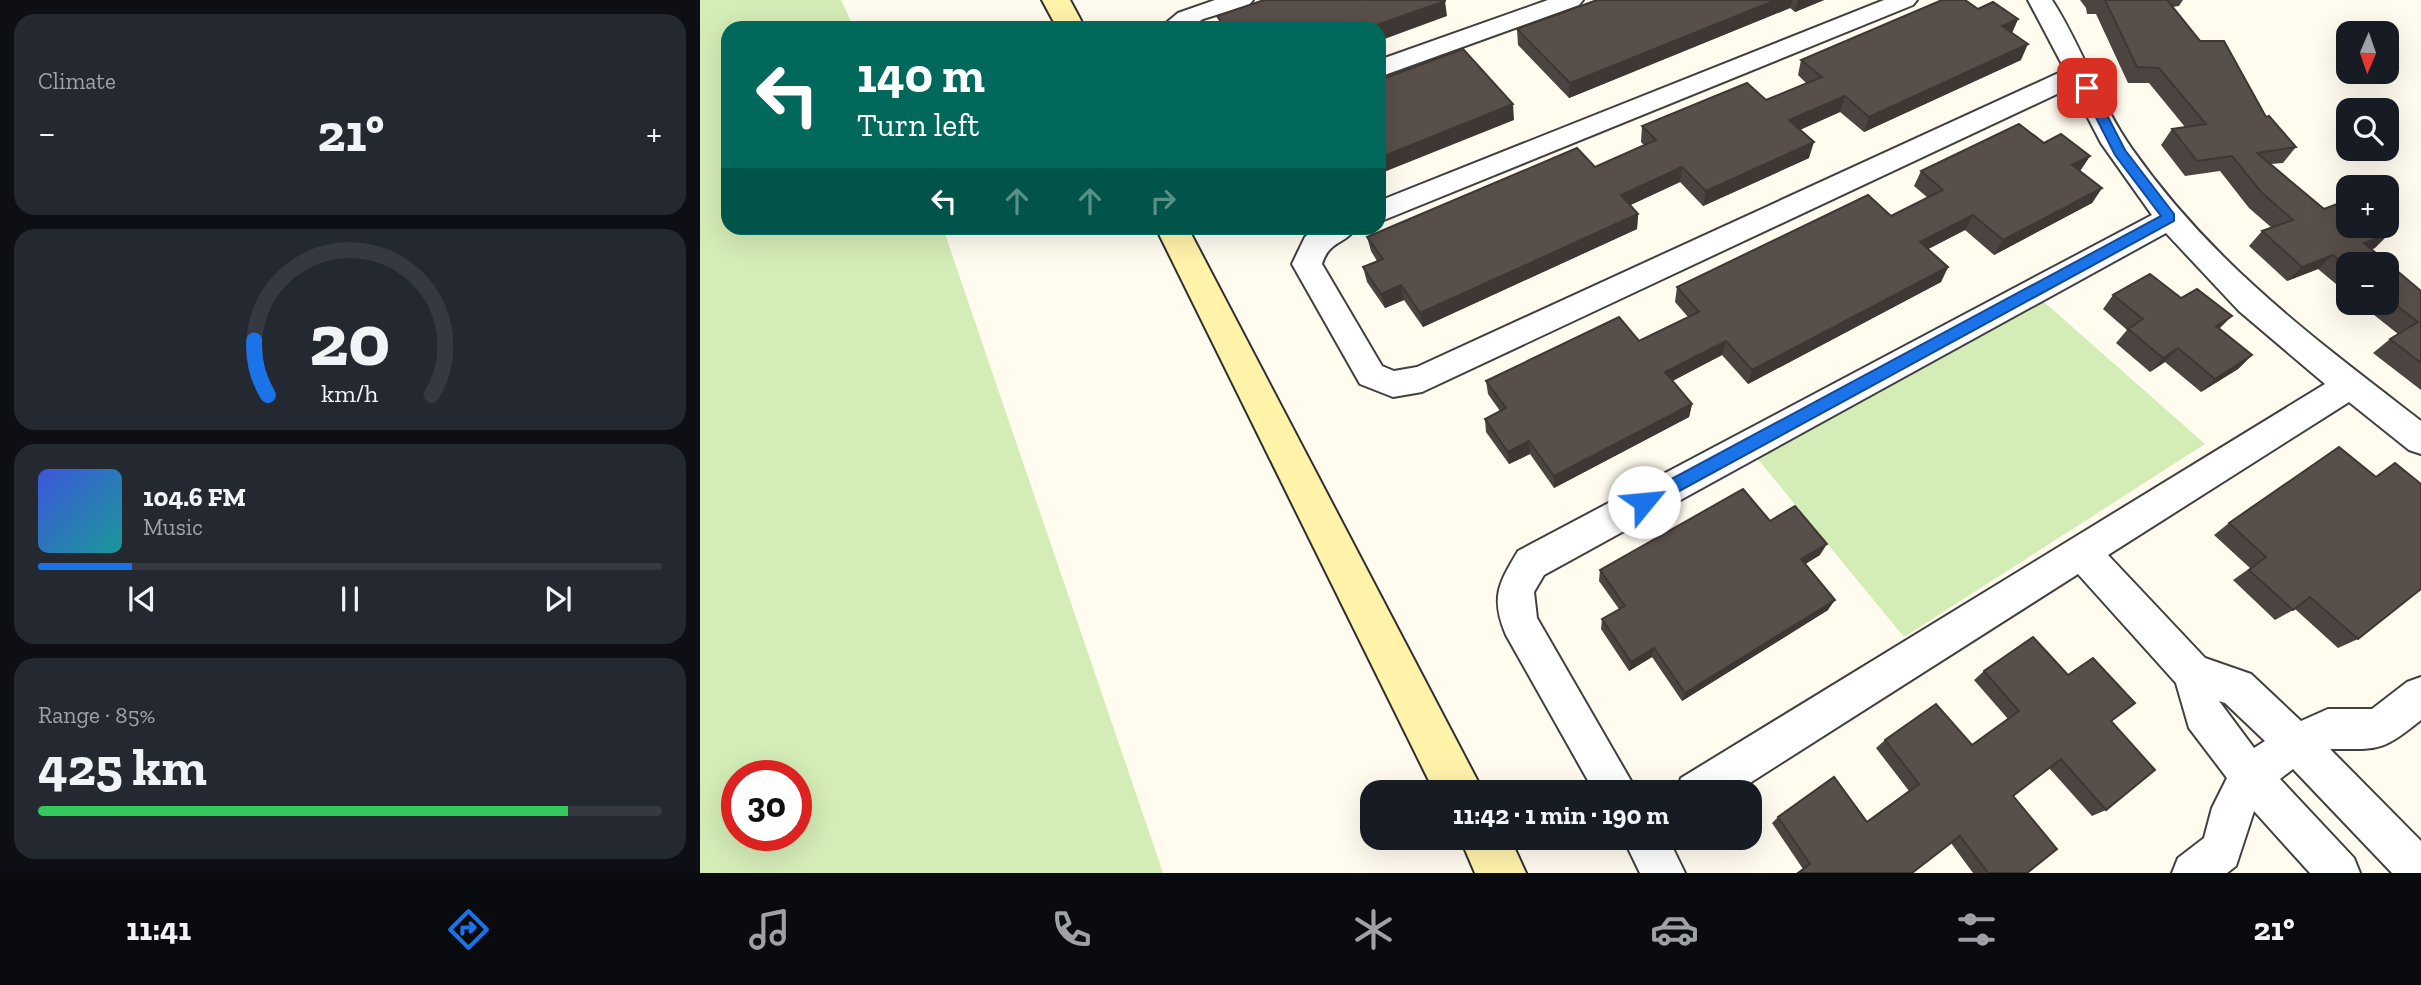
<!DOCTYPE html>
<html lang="en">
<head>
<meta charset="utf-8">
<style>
  body { margin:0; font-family:"Zilla Slab",serif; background:#242831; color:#f1f3f6; height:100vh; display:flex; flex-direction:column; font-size:26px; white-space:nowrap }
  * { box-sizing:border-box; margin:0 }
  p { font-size:23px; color:#9ea1a6 }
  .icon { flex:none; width:38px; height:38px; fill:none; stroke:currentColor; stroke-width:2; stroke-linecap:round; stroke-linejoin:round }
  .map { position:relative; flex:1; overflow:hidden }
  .side { display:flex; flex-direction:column; gap:14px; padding:14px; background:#0d0f14; width:700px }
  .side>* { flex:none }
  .guide { position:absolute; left:21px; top:21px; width:665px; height:214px; border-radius:21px; box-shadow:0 7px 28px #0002; background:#00695c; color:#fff; overflow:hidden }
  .needle { width:46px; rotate:182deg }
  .controls { position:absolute; left:1636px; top:21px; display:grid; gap:14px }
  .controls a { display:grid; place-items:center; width:63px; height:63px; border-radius:14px; background:#171b24; box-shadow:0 7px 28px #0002; font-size:35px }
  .speed { position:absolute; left:21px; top:760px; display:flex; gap:14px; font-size:35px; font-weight:700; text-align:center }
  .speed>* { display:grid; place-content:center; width:91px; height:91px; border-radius:50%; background:#171b24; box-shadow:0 7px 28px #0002; line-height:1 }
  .speed .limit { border:10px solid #d22; background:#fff; color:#111 }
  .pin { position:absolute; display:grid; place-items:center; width:60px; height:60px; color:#fff; margin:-30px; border-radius:14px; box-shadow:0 4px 10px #0006 }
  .me { position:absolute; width:77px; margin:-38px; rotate:62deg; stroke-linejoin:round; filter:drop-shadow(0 0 5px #0008) }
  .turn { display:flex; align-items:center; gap:24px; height:147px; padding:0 21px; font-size:32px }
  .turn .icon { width:91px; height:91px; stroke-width:2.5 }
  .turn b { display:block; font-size:49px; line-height:60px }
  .lanes { display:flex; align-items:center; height:66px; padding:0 21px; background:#0003; justify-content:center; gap:35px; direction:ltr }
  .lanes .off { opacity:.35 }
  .big { font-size:52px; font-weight:700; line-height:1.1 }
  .side .widget { flex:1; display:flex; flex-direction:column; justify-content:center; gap:10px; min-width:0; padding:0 24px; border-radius:21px; background:#242831 }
  .side .dial { align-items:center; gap:0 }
  .dial svg { height:182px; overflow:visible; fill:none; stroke:#363941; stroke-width:7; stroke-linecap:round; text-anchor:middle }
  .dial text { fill:#f1f3f6; stroke:none }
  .song { display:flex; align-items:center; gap:21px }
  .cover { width:84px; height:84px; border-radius:10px; background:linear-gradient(135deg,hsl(230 70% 55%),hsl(180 70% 35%)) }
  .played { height:7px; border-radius:4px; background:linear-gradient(90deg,#1a73e8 15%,#363941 15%) }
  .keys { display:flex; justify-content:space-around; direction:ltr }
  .heat { display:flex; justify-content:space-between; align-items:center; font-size:38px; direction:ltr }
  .charge { height:10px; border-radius:5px; background:linear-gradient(90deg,#34c759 85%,#363941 0) }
  .trip { position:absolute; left:660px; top:780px; width:402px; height:70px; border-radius:21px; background:#171b24; box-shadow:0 7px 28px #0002; font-weight:700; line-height:70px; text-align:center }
  .dock { display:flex; height:112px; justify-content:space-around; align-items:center; background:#090b0e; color:#9ea1a6 }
  .dock .icon { width:49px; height:49px }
  .dock .current { color:#1a73e8 }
  .dock b { font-size:32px; color:#f1f3f6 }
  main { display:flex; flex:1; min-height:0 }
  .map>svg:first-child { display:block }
</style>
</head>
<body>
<main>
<section class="side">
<div class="widget"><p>Climate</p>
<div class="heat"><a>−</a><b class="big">21°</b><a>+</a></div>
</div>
<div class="widget dial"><svg viewBox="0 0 100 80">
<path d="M14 69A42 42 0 1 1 86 69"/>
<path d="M14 69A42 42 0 0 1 8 45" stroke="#1a73e8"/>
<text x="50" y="56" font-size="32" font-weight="700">20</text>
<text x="50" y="72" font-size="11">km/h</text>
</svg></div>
<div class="widget">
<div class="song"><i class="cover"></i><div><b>104.6 FM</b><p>Music</p></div></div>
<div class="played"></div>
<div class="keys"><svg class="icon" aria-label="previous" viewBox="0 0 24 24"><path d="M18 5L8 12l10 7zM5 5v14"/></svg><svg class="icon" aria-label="pause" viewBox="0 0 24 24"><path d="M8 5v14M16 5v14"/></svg><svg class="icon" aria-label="next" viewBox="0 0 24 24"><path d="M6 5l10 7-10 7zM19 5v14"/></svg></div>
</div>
<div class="widget"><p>Range · 85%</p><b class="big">425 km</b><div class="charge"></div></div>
</section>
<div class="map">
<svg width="1721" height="873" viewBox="0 0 1721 873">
  <rect width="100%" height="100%" fill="#fffbef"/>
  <!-- green -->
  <g fill="#d4ecb6" fill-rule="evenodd">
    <path d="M0 0H141L154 28H28V228H243L463 873H0ZM37 775H96V835H37Z"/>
    <path d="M1343 301 1505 444 1204 637 1056 457Z"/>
  </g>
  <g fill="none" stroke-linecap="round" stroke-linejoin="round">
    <!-- minor casing -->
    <g stroke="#414141" stroke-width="4">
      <g id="minor">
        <path d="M515 0H553L549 5 503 19 487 28H460L478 13Z"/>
        <path d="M848 0H883L879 5 679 77V60Z"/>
        <path d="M1184 0H1217L1213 5 679 222V201Z"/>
        <path d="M1328 0H1352C1383 48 1399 102 1432 149 1513 264 1612 337 1721 421V454L1709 450 1649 402 1408 555 1505 658 1551 674 1601 721 1628 709H1672L1707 682 1721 677V720C1681 752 1680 749 1630 749L1721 841V873H1692L1593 769 1580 779 1654 858 1660 873H1610L1554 811 1536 866 1527 873H1472L1478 858 1504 838 1512 808 1527 778 1489 728 1476 683 1378 574 1034 793H976L981 778 1625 384 1539 311 1466 233 844 575 834 592 837 618 938 793H895L806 635C790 597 799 583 818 551L1452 215 1401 143 1372 87 722 392 693 397 660 384 592 264 605 237 616 228H655C647 244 629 240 622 264L682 366 694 371 717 367 1365 70ZM1519 701 1525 703 1565 741 1554 748Z"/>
        <path d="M923 838H968L985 873H940Z"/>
      </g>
    </g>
    <!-- secondary casing -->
    <g stroke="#303030" stroke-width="4">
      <g id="secondary">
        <path d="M342 0H370L385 28H357Z"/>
        <path d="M456 228H488L784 793H735Z"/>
        <path d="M760 838H810L826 873H775Z"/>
      </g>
    </g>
    <!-- minor -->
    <use href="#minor" fill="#fff" fill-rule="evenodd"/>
    <!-- secondary -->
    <use href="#secondary" fill="#fff3aa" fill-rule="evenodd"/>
  </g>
  <!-- wall -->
  <g fill="#4c4440">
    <path d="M897 0H1124L1095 12 1090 8 869 98 818 45 817 29Z"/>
    <path d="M1380 0H1483L1479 6 1473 7 1500 41 1566 117 1596 147 1583 163 1571 164 1624 209 1675 248 1671 249 1721 291V390L1673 353 1690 339 1698 334 1659 303H1687V264H1648V294L1618 269 1587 281 1549 246 1562 231 1572 228 1549 208 1520 171 1485 176 1461 145 1472 129 1485 127 1449 83H1428L1396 14H1387L1386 8Z"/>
    <path d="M1278 9 1318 19 1312 33 1321 60 1164 132 1140 112 1100 130 1109 158 1003 206 980 182 930 205 938 214 937 229 723 327 704 300 685 308 667 282 663 267 677 261 671 251 667 237 895 167 944 145 941 142 942 126 1066 100 1106 83 1098 75 1101 60Z"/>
    <path d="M517 16H747L679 28H522Z"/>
    <path d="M1344 143 1390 156 1380 171 1402 188 1392 203 1294 255 1265 230 1228 249 1248 267 1241 282 1048 384 1022 355 972 381 992 404 989 417 854 488 830 454 809 464 786 432 785 419 800 411 788 394 786 381 939 341 988 317 975 302 977 287 1191 216 1228 198 1214 186 1221 171Z"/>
    <path d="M1413 295 1519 329 1552 355 1538 369 1501 392 1465 362 1450 372 1416 343 1427 330 1403 309Z"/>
    <path d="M1695 463 1658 639 1638 648 1595 609 1575 620 1533 580 1550 568 1514 535 1529 523 1675 477Z"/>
    <path d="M1070 521 1120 555 1105 564 1128 610 982 701 952 657 929 671 901 629 902 619 919 609 899 581 900 570Z"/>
    <path d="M1284 671 1411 721 1406 810 1392 816 1349 768 1313 796 1327 873H1273L1251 843 1212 873H1097L1103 869 1072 823 1078 817 1167 821 1209 791 1176 748 1185 740 1272 745 1308 719 1274 680Z"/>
  </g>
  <!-- shaded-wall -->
  <g fill="#3e3734">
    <path d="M1076 0H1092L1090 8 869 98 870 83Z"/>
    <path d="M1098 0H1124L1095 12Z"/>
    <path d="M745 1 747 16 679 41V28H668Z"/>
    <path d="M1318 19 1311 35 1302 26Z"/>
    <path d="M1328 44 1321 60 1164 132 1169 117Z"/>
    <path d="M1145 96 1140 112 1085 136 1089 120Z"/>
    <path d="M813 104 814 120 679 174V158Z"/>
    <path d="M1114 142 1109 158 1003 206 1006 191Z"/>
    <path d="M1390 156 1380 171 1372 165Z"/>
    <path d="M982 167 980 182 920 210 921 195Z"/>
    <path d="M1402 188 1392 203 1294 255 1303 240Z"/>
    <path d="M938 214 937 229 723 327 720 313Z"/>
    <path d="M1273 215 1265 230 1213 257 1220 242Z"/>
    <path d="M1690 233 1675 248 1648 258 1664 243Z"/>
    <path d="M1633 255 1618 269 1587 281 1602 267Z"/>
    <path d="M1248 267 1241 282 1048 384 1052 370Z"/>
    <path d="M701 285 704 300 685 308 681 294Z"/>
    <path d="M1532 316 1518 330 1516 326Z"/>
    <path d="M1026 341 1022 355 963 386 965 372Z"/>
    <path d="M1478 348 1465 362 1450 372 1463 358Z"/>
    <path d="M1552 355 1538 369 1501 392 1515 379Z"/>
    <path d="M992 404 989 417 854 488V476Z"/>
    <path d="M829 441 830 454 809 464 808 452Z"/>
    <path d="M1127 544 1120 555 1096 570 1101 559Z"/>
    <path d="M1135 600 1128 610 982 701 985 693Z"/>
    <path d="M954 648 952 657 929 671 931 662Z"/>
  </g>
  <!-- building -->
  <g fill="#584f4a" stroke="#3e3734" stroke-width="2">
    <path d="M564 0H745V1L668 28H526L517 16Z"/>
    <path d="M897 0H1076L870 83 817 29Z"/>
    <path d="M1242 0H1265L1278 9 1293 2 1318 19 1302 26 1328 44 1169 117 1145 96 1089 120 1114 142 1006 191 982 167 921 195 938 214 720 313 701 285 681 294 663 267 683 259 667 237 877 148 895 167 956 140 942 126 1047 83 1066 100 1122 77 1101 60Z"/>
    <path d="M1405 0H1467L1500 41H1524L1566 117 1569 116 1596 147 1557 153 1624 209 1648 200V226H1681L1690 233 1664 243 1721 291V363L1690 339 1718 322 1687 298V264H1648V267L1633 255 1602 267 1562 231 1593 220 1562 193 1532 156 1497 161 1472 129 1506 124 1459 68 1437 67Z"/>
    <path d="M763 49 813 104 679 158V80Z"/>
    <path d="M1319 124 1344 143 1361 134 1390 156 1372 165 1402 188 1303 240 1273 215 1220 242 1248 267 1052 370 1026 341 965 372 992 404 854 476 829 441 808 452 785 419 806 408 786 381 919 317 939 341 999 312 977 287 1168 195 1191 216 1243 190 1221 171Z"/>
    <path d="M1450 274 1481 298 1497 289 1532 316 1516 326 1552 355 1515 379 1478 348 1463 358 1428 329 1443 319 1413 295Z"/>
    <path d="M1639 447 1676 477 1695 463 1721 484V589L1658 639 1610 597 1593 610 1549 570 1566 557 1529 523Z"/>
    <path d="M1043 489 1070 521 1095 506 1127 544 1101 559 1135 600 985 693 954 648 931 662 902 619 925 606 900 570Z"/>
    <path d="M1333 637 1368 675 1393 658 1435 703 1411 721 1455 770 1406 810 1361 759 1313 796 1357 849 1327 873H1288L1260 836 1212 873H1098L1110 864 1078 817 1134 777 1167 822 1219 784 1185 740 1236 704 1272 745 1319 711 1284 671Z"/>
  </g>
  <!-- route -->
  <path fill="#1a73e8" stroke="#114b97" stroke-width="2" d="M1387 84 1393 88 1425 150 1474 214V221L950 507 944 509 938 507 936 502 938 497 1461 216 1415 155 1381 88Z"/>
</svg>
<div class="controls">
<a><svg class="needle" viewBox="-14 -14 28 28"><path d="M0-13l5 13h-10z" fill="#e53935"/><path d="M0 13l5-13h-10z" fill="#9ea1a6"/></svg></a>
<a><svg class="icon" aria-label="search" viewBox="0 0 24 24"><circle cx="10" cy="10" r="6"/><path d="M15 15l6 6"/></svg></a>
<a>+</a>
<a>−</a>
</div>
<div class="speed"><div class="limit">30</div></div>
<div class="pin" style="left:1387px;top:88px;background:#d93025"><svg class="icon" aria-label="arrive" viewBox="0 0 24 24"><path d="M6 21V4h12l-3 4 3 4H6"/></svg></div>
<svg class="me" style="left:944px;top:502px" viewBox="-20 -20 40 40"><circle r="19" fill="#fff"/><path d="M0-13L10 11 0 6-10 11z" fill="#1a73e8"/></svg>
<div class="trip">11:42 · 1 min · 190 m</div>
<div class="guide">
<div class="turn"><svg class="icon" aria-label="left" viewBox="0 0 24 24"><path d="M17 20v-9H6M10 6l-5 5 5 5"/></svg><div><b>140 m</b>Turn left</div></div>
<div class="lanes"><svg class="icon" aria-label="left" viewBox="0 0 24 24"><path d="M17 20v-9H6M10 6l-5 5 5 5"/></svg><svg class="icon off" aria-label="ahead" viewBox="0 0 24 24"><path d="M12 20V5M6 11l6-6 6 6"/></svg><svg class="icon off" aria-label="ahead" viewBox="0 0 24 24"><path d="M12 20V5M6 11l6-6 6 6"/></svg><svg class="icon off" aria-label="right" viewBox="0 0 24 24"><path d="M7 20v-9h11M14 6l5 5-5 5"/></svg></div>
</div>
</div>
</main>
<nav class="dock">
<b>11:41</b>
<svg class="icon current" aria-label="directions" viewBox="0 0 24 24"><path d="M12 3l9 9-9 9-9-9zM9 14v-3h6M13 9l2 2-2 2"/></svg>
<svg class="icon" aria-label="music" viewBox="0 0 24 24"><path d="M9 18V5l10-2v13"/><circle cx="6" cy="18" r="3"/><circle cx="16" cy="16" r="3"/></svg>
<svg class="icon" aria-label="phone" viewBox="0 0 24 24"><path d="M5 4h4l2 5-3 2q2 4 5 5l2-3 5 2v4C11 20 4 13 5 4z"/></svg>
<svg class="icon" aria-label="climate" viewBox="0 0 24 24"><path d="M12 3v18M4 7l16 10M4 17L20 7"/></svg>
<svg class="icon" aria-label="car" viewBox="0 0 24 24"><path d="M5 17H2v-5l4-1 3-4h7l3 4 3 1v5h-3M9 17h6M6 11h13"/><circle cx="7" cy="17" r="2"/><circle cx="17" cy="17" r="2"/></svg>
<svg class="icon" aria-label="filters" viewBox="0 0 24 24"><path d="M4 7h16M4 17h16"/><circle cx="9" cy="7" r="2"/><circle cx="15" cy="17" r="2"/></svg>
<b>21°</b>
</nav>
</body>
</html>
